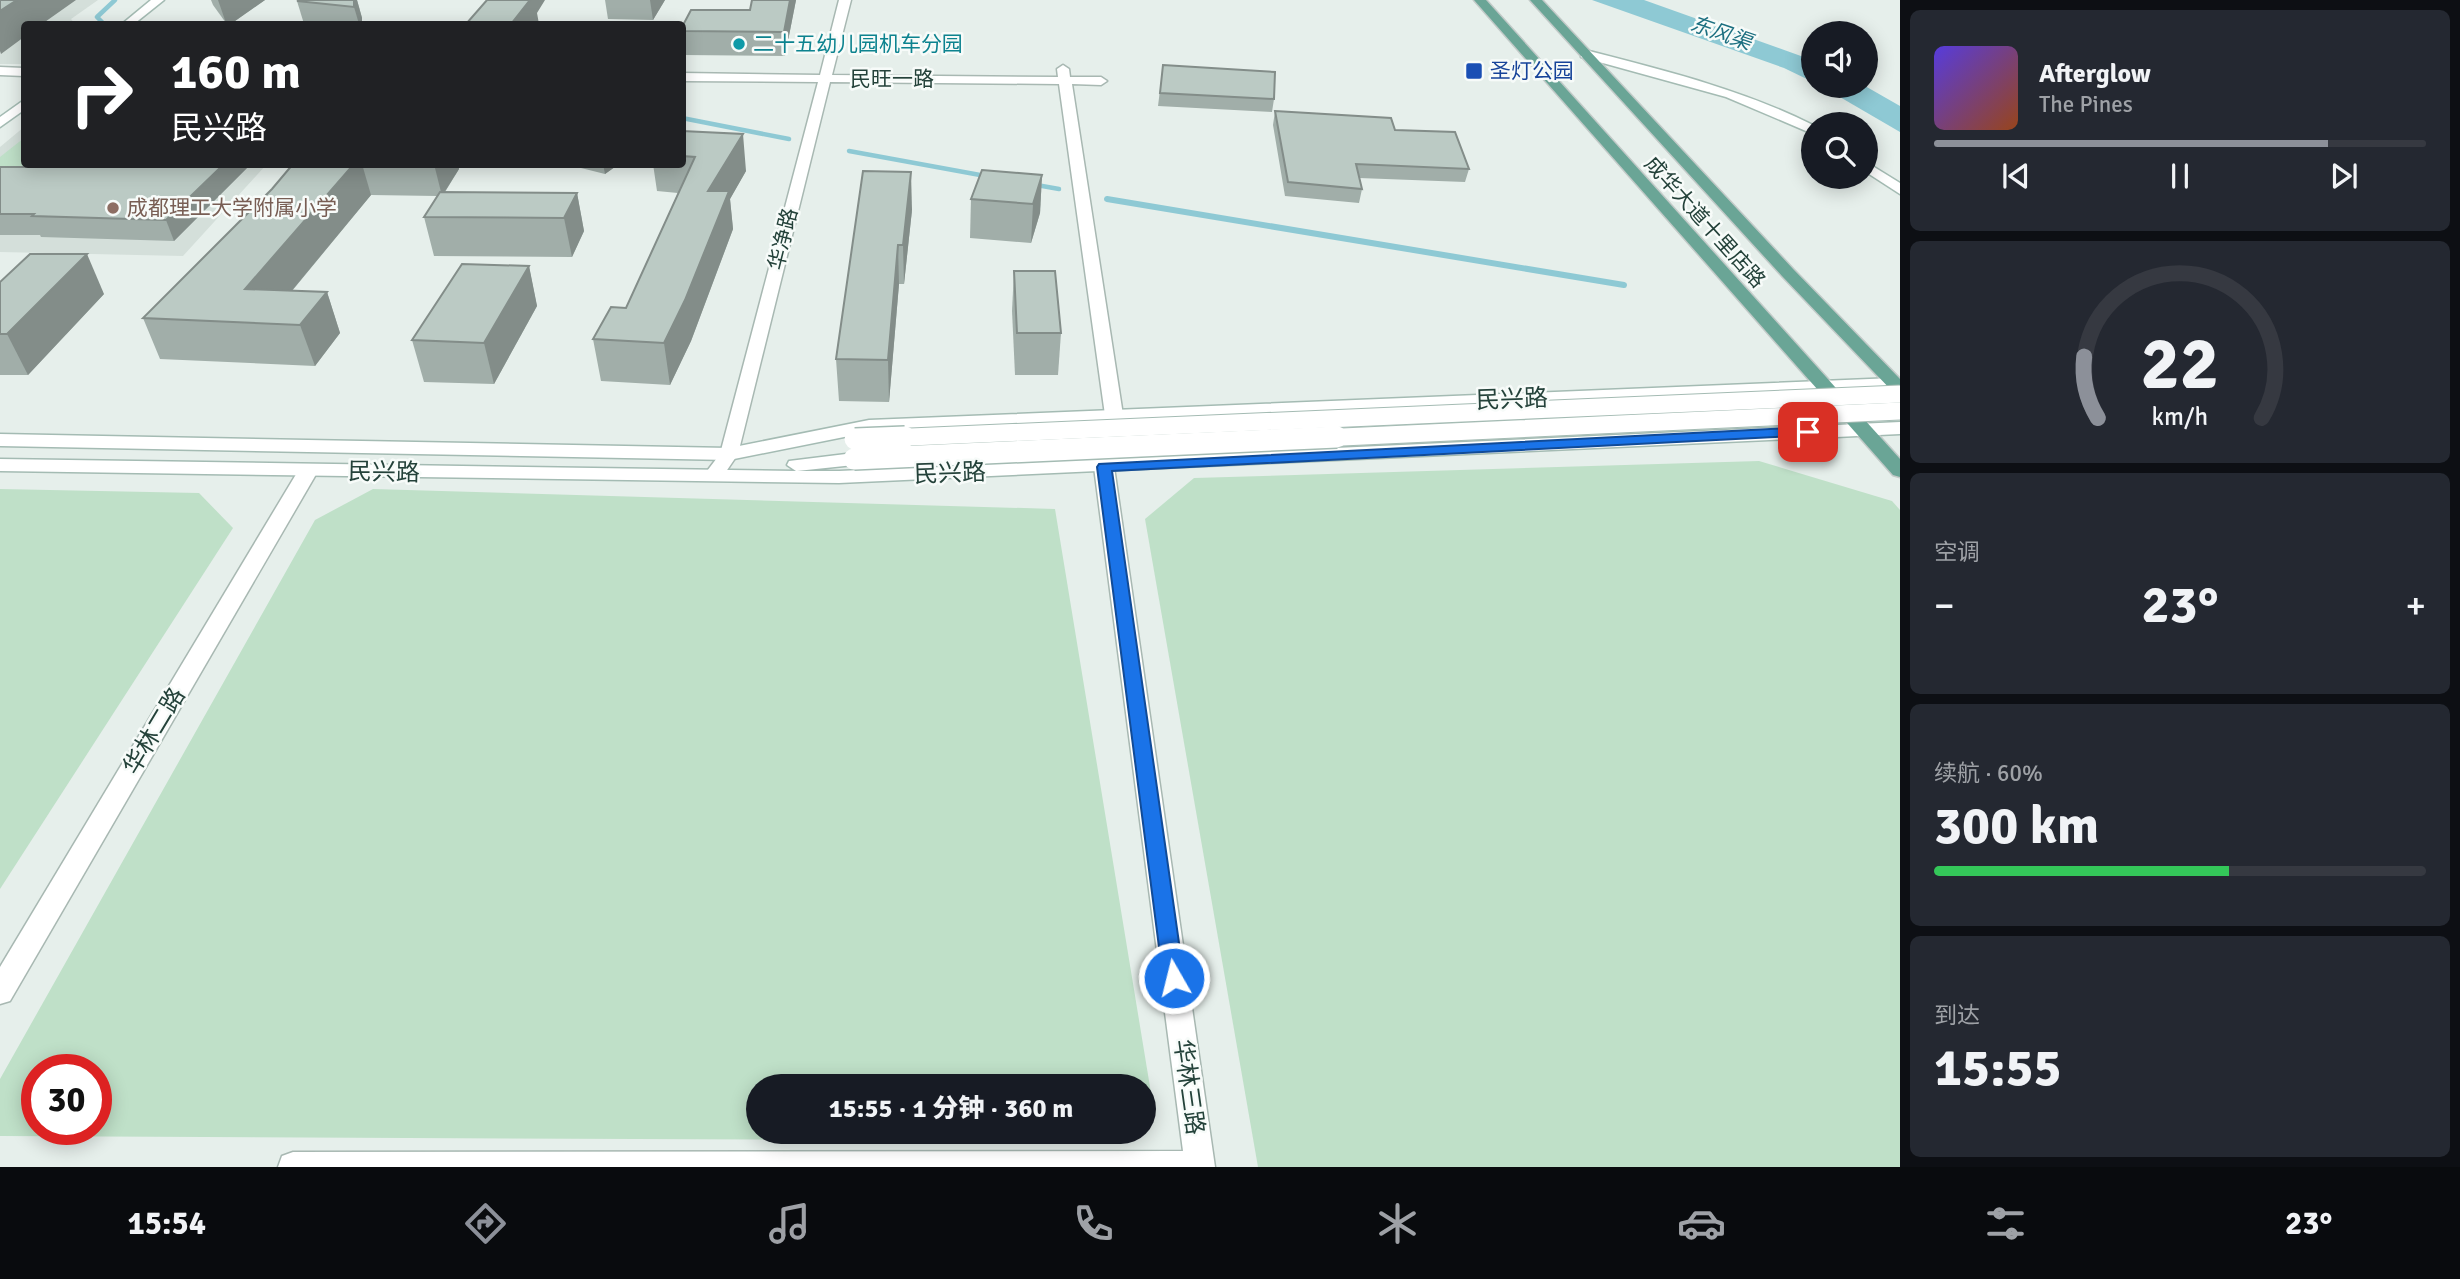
<!DOCTYPE html>
<html lang="zh">
<head>
<meta charset="utf-8">
<style>
  body { margin:0; font-family:Signika,"Noto Sans SC",sans-serif; background:#242831; color:#f1f3f6; height:100vh; display:flex; flex-direction:column; font-size:26px; white-space:nowrap }
  * { box-sizing:border-box; margin:0 }
  p { font-size:23px; color:#9ea1a6 }
  .icon { flex:none; width:38px; height:38px; fill:none; stroke:currentColor; stroke-width:2; stroke-linecap:round; stroke-linejoin:round }
  .map { position:relative; flex:1; overflow:hidden }
  .sheet { display:flex; flex-direction:column; gap:10px; padding:10px; background:#0d0f14; width:560px }
  .sheet>* { flex:none }
  .banner { position:absolute; left:21px; top:21px; width:665px; height:147px; border-radius:7px; box-shadow:0 4px 18px #0003; background:#202124; color:#fff; overflow:hidden }
  .controls { position:absolute; left:1801px; top:21px; display:grid; gap:14px }
  .controls a { display:grid; place-items:center; width:77px; height:77px; border-radius:50%; background:#171b24; box-shadow:0 4px 18px #0003; font-size:35px }
  .speed { position:absolute; left:21px; top:1054px; display:flex; gap:14px; font-size:35px; font-weight:700; text-align:center }
  .speed>* { display:grid; place-content:center; width:91px; height:91px; border-radius:50%; background:#171b24; box-shadow:0 4px 18px #0003; line-height:1 }
  .speed .limit { border:10px solid #d22; background:#fff; color:#111 }
  .pin { position:absolute; display:grid; place-items:center; width:60px; height:60px; color:#fff; margin:-30px; border-radius:14px; box-shadow:0 4px 10px #0006 }
  .me { position:absolute; width:77px; margin:-38px; rotate:352deg; stroke-linejoin:round; filter:drop-shadow(0 0 5px #0008) }
  .turn { display:flex; align-items:center; gap:24px; height:147px; padding:0 35px; font-size:32px }
  .turn .icon { width:91px; height:91px; stroke-width:2.5 }
  .turn b { display:block; font-size:49px; line-height:60px }
  .big { font-size:52px; font-weight:800; line-height:1.1 }
  .sheet .tile { flex:1; display:flex; flex-direction:column; justify-content:center; gap:10px; min-width:0; padding:0 24px; border-radius:10px; background:#242831 }
  .sheet .dial { align-items:center; gap:0 }
  .dial svg { height:182px; overflow:visible; fill:none; stroke:#363941; stroke-width:7; stroke-linecap:round; text-anchor:middle }
  .dial text { fill:#f1f3f6; stroke:none }
  .song { display:flex; align-items:center; gap:21px }
  .cover { width:84px; height:84px; border-radius:10px; background:linear-gradient(135deg,hsl(250 70% 55%),hsl(20 70% 35%)) }
  .played { height:7px; border-radius:4px; background:linear-gradient(90deg,#8c9099 80%,#363941 80%) }
  .keys { display:flex; justify-content:space-around; direction:ltr }
  .heat { display:flex; justify-content:space-between; align-items:center; font-size:38px; direction:ltr }
  .charge { height:10px; border-radius:5px; background:linear-gradient(90deg,#34c759 60%,#363941 0) }
  .trip { position:absolute; left:746px; top:1074px; width:410px; height:70px; border-radius:35px; background:#171b24; box-shadow:0 4px 18px #0003; font-weight:800; line-height:70px; text-align:center }
  .menu { display:flex; height:112px; justify-content:space-around; align-items:center; background:#090b0e; color:#9ea1a6 }
  .menu .icon { width:49px; height:49px }
  .menu .active { color:#8c9099 }
  .menu b { font-size:32px; color:#f1f3f6 }
  main { display:flex; flex:1; min-height:0 }
  .map>svg:first-child { display:block }
</style>
</head>
<body>
<main>
<div class="map">
<svg width="1900" height="1167" viewBox="0 0 1900 1167">
  <rect width="100%" height="100%" fill="#e6efeb"/>
  <!-- built -->
  <g fill="#d4dfda">
    <path d="M0 0H98L71 19 75 24H24V64H0Z"/>
    <path d="M24 127V164L266 165 183 256 0 252V147Z"/>
  </g>
  <!-- green -->
  <g fill="#bfe0c8" fill-rule="evenodd">
    <path d="M24 138V164L106 165 85 183 0 181V157Z"/>
    <path d="M1759 461 1892 501 1900 510V1167H1258L1145 519 1194 478Z"/>
    <path d="M0 489 199 493 233 528 0 889Z"/>
    <path d="M373 489 1055 509 1151 1093 1143 1097V1087H758V1132H1084L1069 1141 0 1136V1079L315 520ZM96 1069V1129H37V1069Z"/>
  </g>
  <!-- water -->
  <g fill="#8ec9d4">
    <path d="M1592 0H1644L1812 60 1813 82 1784 68Z"/>
    <path d="M1821 86H1865L1900 106V132Z"/>
  </g>
  <g fill="none" stroke-linecap="round" stroke-linejoin="round">
    <!-- stream-far1 -->
    <g stroke="#8ec9d4" stroke-width="4.5">
      <path d="M102 22 97 17 115 0"/>
      <path d="M682 118 789 139"/>
      <path d="M849 151 991 177"/>
      <path d="M1031 184 1059 189"/>
    </g>
    <!-- stream -->
    <path stroke="#8ec9d4" stroke-width="6" d="M1107 199 1624 285"/>
    <!-- street casing -->
    <g stroke="#a8b8b2" stroke-width="3">
      <g id="street">
        <path d="M839 0H851L832 75 1058 77 1057 69 1063 65 1069 69 1070 77H1101L1107 81 1101 85 1072 84 1123 415 1120 419 1114 420 1105 415 1059 84 830 82 738 454 721 479H707L704 475 720 454 818 82 682 81V73L820 75Z"/>
        <path d="M0 67 24 68V76L0 75Z"/>
        <path d="M1104 461 1114 467 1215 1167H278L282 1156 293 1152 1183 1151 1094 467Z"/>
        <path d="M308 465 318 471 10 1001 0 1004V967L298 471Z"/>
      </g>
    </g>
    <!-- secondary casing -->
    <g stroke="#a4bbb3" stroke-width="3">
      <g id="secondary">
        <path d="M151 0H164L134 24H122Z"/>
        <path d="M1585 50C1663 70 1741 89 1813 125V134L1726 97 1581 57V51Z"/>
        <path d="M24 100V110L0 127V117Z"/>
        <path d="M1866 162 1900 183V194L1866 172Z"/>
        <path d="M1894 378 1900 379V387L869 432 729 460 0 446V434L729 448 869 420Z"/>
        <path d="M1900 422V434L839 483 0 471V459L796 471 787 465 789 461 854 453 863 459 854 465 797 471H839Z"/>
      </g>
    </g>
    <!-- primary casing -->
    <g stroke="#c2cac8" stroke-width="3">
      <g id="primary">
        <path d="M1474 0H1486L1900 459V477L1893 475Z"/>
        <path d="M1530 0H1542L1794 270 1900 379V394L1894 393 1782 276Z"/>
      </g>
    </g>
    <!-- street -->
    <use href="#street" fill="#fff" fill-rule="evenodd"/>
    <!-- secondary -->
    <use href="#secondary" fill="#fff" fill-rule="evenodd"/>
    <!-- primary -->
    <use href="#primary" fill="#6aa596" fill-rule="evenodd"/>
    <!-- secondary-bridge-far1 casing -->
    <g stroke="#a4bbb3" stroke-width="19" stroke-linecap="butt">
      <g id="secondary-bridge-far1">
        <path d="M865 439 1900 394"/>
        <path d="M1299 439 1900 411"/>
      </g>
    </g>
    <!-- secondary-bridge casing -->
    <g stroke="#a4bbb3" stroke-width="24" stroke-linecap="butt">
      <g id="secondary-bridge">
        <path d="M855 439 905 437"/>
        <path d="M854 459 1337 437"/>
      </g>
    </g>
    <!-- secondary-bridge-far1 -->
    <use href="#secondary-bridge-far1" stroke="#fff" stroke-width="17"/>
    <!-- secondary-bridge -->
    <use href="#secondary-bridge" stroke="#fff" stroke-width="21"/>
  </g>
  <!-- wall -->
  <g fill="#a1aea9">
    <path d="M211 0H265L235 21 226 23 213 5Z"/>
    <path d="M300 0H357L362 18V24H304L297 1Z"/>
    <path d="M605 0H665L653 20 608 19Z"/>
    <path d="M752 0H796L785 56 684 55 682 31 750 10Z"/>
    <path d="M1163 65 1274 99 1272 112 1158 106Z"/>
    <path d="M1275 111 1395 130 1469 169 1465 182 1359 178 1362 189 1359 203 1285 196 1273 125Z"/>
    <path d="M682 131 746 171 730 199 733 229 691 341 670 385 601 381 593 339 626 308 678 193 657 191 653 164H682Z"/>
    <path d="M93 164H251L174 241 41 237 40 235H0V167H90Z"/>
    <path d="M293 164H458L459 169 445 192 577 193 584 231 572 257 434 256 424 217 437 196 371 195 292 291 327 292 340 333 315 366 160 359 143 318 272 189Z"/>
    <path d="M565 164H619L605 174Z"/>
    <path d="M1042 175 1040 213 1031 243 970 238 971 199Z"/>
    <path d="M912 210 904 284H899L889 402 839 401 836 359Z"/>
    <path d="M529 266 537 306 494 384 424 382 412 340Z"/>
    <path d="M1014 271 1061 333 1058 375H1015L1012 311Z"/>
    <path d="M0 282 104 294 28 375H0Z"/>
  </g>
  <!-- shaded-wall -->
  <g fill="#838d89">
    <path d="M17 0H76L42 24H24V37L1 54 0 51V11Z"/>
    <path d="M218 0H265L235 21 226 23Z"/>
    <path d="M354 0H357L362 18V24H359L354 7Z"/>
    <path d="M522 0H545L537 13 539 24H511Z"/>
    <path d="M650 0H665L653 20Z"/>
    <path d="M790 0H796L785 56 784 32Z"/>
    <path d="M743 134 746 171 730 199 733 229 691 341 670 385 664 343 708 191Z"/>
    <path d="M224 164H251L174 241 166 220Z"/>
    <path d="M354 164H362L371 195 265 323 245 289Z"/>
    <path d="M434 164H458L459 169 442 196Z"/>
    <path d="M603 164H619L605 174Z"/>
    <path d="M911 172 912 210 904 284 903 245Z"/>
    <path d="M1042 175 1040 213 1031 243 1033 204Z"/>
    <path d="M577 193 584 231 572 257 564 218Z"/>
    <path d="M898 245 899 284 889 402 888 360Z"/>
    <path d="M87 254 104 294 28 375 7 334Z"/>
    <path d="M529 266 537 306 494 384 484 343Z"/>
    <path d="M327 292 340 333 315 366 300 325Z"/>
  </g>
  <!-- building -->
  <g fill="#bbcac4" stroke="#838d89" stroke-width="2">
    <path d="M0 0H17L0 11Z"/>
    <path d="M300 0H354V7L297 1Z"/>
    <path d="M487 0H530L511 24H466Z"/>
    <path d="M752 0H790L784 32 682 31V27L691 10H750Z"/>
    <path d="M1163 65 1275 72 1274 99 1160 93Z"/>
    <path d="M1275 111 1391 118 1395 130 1455 132 1469 169 1356 164 1362 189 1288 182Z"/>
    <path d="M682 131 743 134 708 191H729L685 300 664 343 593 339 611 307 626 308 695 157 682 156Z"/>
    <path d="M93 164H224L166 220 32 216 34 214H0V167H90Z"/>
    <path d="M293 164H354L245 289 327 292 300 325 143 318 272 189Z"/>
    <path d="M982 170 1042 175 1033 204 971 199Z"/>
    <path d="M863 171 911 172 903 245H898L888 360 836 359Z"/>
    <path d="M440 192 577 193 564 218 424 217Z"/>
    <path d="M30 254H87L7 334H0V282Z"/>
    <path d="M462 264 529 266 484 343 412 340Z"/>
    <path d="M1014 271H1055L1061 333H1017Z"/>
  </g>
  <!-- route -->
  <path fill="#1a73e8" stroke="#114b97" stroke-width="2" d="M1808 427 1815 432 1813 435 1112 471 1184 978 1181 984 1174 987 1166 984 1163 978 1097 467 1099 464Z"/>
  <!-- markers -->
  <circle fill="#0f9aa8" stroke="#f7fbf9" stroke-width="2.5" cx="739" cy="44" r="7"/>
  <rect fill="#1a4fb4" stroke="#f7fbf9" stroke-width="2.5" x="1465" y="62" width="18" height="18" rx="3.5"/>
  <circle fill="#8d6e63" stroke="#f7fbf9" stroke-width="2.5" cx="113" cy="208" r="7"/>
  <g text-anchor="middle" stroke-width="5" stroke-linejoin="round" paint-order="stroke">
    <!-- far-water labels -->
    <g font-size="21" font-style="italic" fill="#1c6f80" stroke="#f7fbf9">
      <text transform="translate(1721 33) rotate(19)" y="7">东风渠</text>
    </g>
    <!-- far-culture labels -->
    <g font-size="21" fill="#0d838f" stroke="#f7fbf9" text-anchor="start">
      <text x="753" y="51">二十五幼儿园机车分园</text>
    </g>
    <!-- far-transit labels -->
    <g font-size="21" fill="#164399" stroke="#f7fbf9" text-anchor="start">
      <text x="1490" y="78">圣灯公园</text>
    </g>
    <!-- far-street labels -->
    <g font-size="21" fill="#24423a" stroke="#f7fbf9">
      <text x="892" y="86">民旺一路</text>
      <text transform="translate(1705 222) rotate(48)" y="7">成华大道十里店路</text>
      <text transform="translate(783 239) rotate(-76)" y="7">华净路</text>
    </g>
    <!-- far-education labels -->
    <g font-size="21" fill="#785e54" stroke="#f7fbf9" text-anchor="start">
      <text x="127" y="215">成都理工大学附属小学</text>
    </g>
    <!-- street labels -->
    <g font-size="24" fill="#24423a" stroke="#f7fbf9">
      <text transform="translate(1512 399) rotate(-2)" y="8">民兴路</text>
      <text transform="translate(384 472) rotate(1)" y="8">民兴路</text>
      <text transform="translate(950 473) rotate(-2)" y="8">民兴路</text>
      <text transform="translate(154 731) rotate(-59)" y="8">华林二路</text>
      <text transform="translate(1189 1087) rotate(82)" y="8">华林三路</text>
    </g>
  </g>
</svg>
<div class="controls">
<a><svg class="icon" aria-label="sound" viewBox="0 0 24 24"><path d="M4 9h4l5-4v14l-5-4H4zM17 9q2 3 0 6"/></svg></a>
<a><svg class="icon" aria-label="search" viewBox="0 0 24 24"><circle cx="10" cy="10" r="6"/><path d="M15 15l6 6"/></svg></a>
</div>
<div class="speed"><div class="limit">30</div></div>
<div class="pin" style="left:1808px;top:432px;background:#d93025"><svg class="icon" aria-label="arrive" viewBox="0 0 24 24"><path d="M6 21V4h12l-3 4 3 4H6"/></svg></div>
<svg class="me" style="left:1174px;top:978px" viewBox="-20 -20 40 40"><circle r="17" fill="#1a73e8" stroke="#fff" stroke-width="3"/><path d="M0-11L8 9 0 5-8 9z" fill="#fff"/></svg>
<div class="trip">15:55 · 1 分钟 · 360 m</div>
<div class="banner">
<div class="turn"><svg class="icon" aria-label="right" viewBox="0 0 24 24"><path d="M7 20v-9h11M14 6l5 5-5 5"/></svg><div><b>160 m</b>民兴路</div></div>
</div>
</div>
<section class="sheet">
<div class="tile">
<div class="song"><i class="cover"></i><div><b>Afterglow</b><p>The Pines</p></div></div>
<div class="played"></div>
<div class="keys"><svg class="icon" aria-label="previous" viewBox="0 0 24 24"><path d="M18 5L8 12l10 7zM5 5v14"/></svg><svg class="icon" aria-label="pause" viewBox="0 0 24 24"><path d="M8 5v14M16 5v14"/></svg><svg class="icon" aria-label="next" viewBox="0 0 24 24"><path d="M6 5l10 7-10 7zM19 5v14"/></svg></div>
</div>
<div class="tile dial"><svg viewBox="0 0 100 80">
<path d="M14 69A42 42 0 1 1 86 69"/>
<path d="M14 69A42 42 0 0 1 8 42" stroke="#8c9099"/>
<text x="50" y="56" font-size="32" font-weight="700">22</text>
<text x="50" y="72" font-size="11">km/h</text>
</svg></div>
<div class="tile"><p>空调</p>
<div class="heat"><a>−</a><b class="big">23°</b><a>+</a></div>
</div>
<div class="tile"><p>续航 · 60%</p><b class="big">300 km</b><div class="charge"></div></div>
<div class="tile"><p>到达</p><b class="big">15:55</b></div>
</section>
</main>
<nav class="menu">
<b>15:54</b>
<svg class="icon active" aria-label="directions" viewBox="0 0 24 24"><path d="M12 3l9 9-9 9-9-9zM9 14v-3h6M13 9l2 2-2 2"/></svg>
<svg class="icon" aria-label="music" viewBox="0 0 24 24"><path d="M9 18V5l10-2v13"/><circle cx="6" cy="18" r="3"/><circle cx="16" cy="16" r="3"/></svg>
<svg class="icon" aria-label="phone" viewBox="0 0 24 24"><path d="M5 4h4l2 5-3 2q2 4 5 5l2-3 5 2v4C11 20 4 13 5 4z"/></svg>
<svg class="icon" aria-label="climate" viewBox="0 0 24 24"><path d="M12 3v18M4 7l16 10M4 17L20 7"/></svg>
<svg class="icon" aria-label="car" viewBox="0 0 24 24"><path d="M5 17H2v-5l4-1 3-4h7l3 4 3 1v5h-3M9 17h6M6 11h13"/><circle cx="7" cy="17" r="2"/><circle cx="17" cy="17" r="2"/></svg>
<svg class="icon" aria-label="filters" viewBox="0 0 24 24"><path d="M4 7h16M4 17h16"/><circle cx="9" cy="7" r="2"/><circle cx="15" cy="17" r="2"/></svg>
<b>23°</b>
</nav>
</body>
</html>
